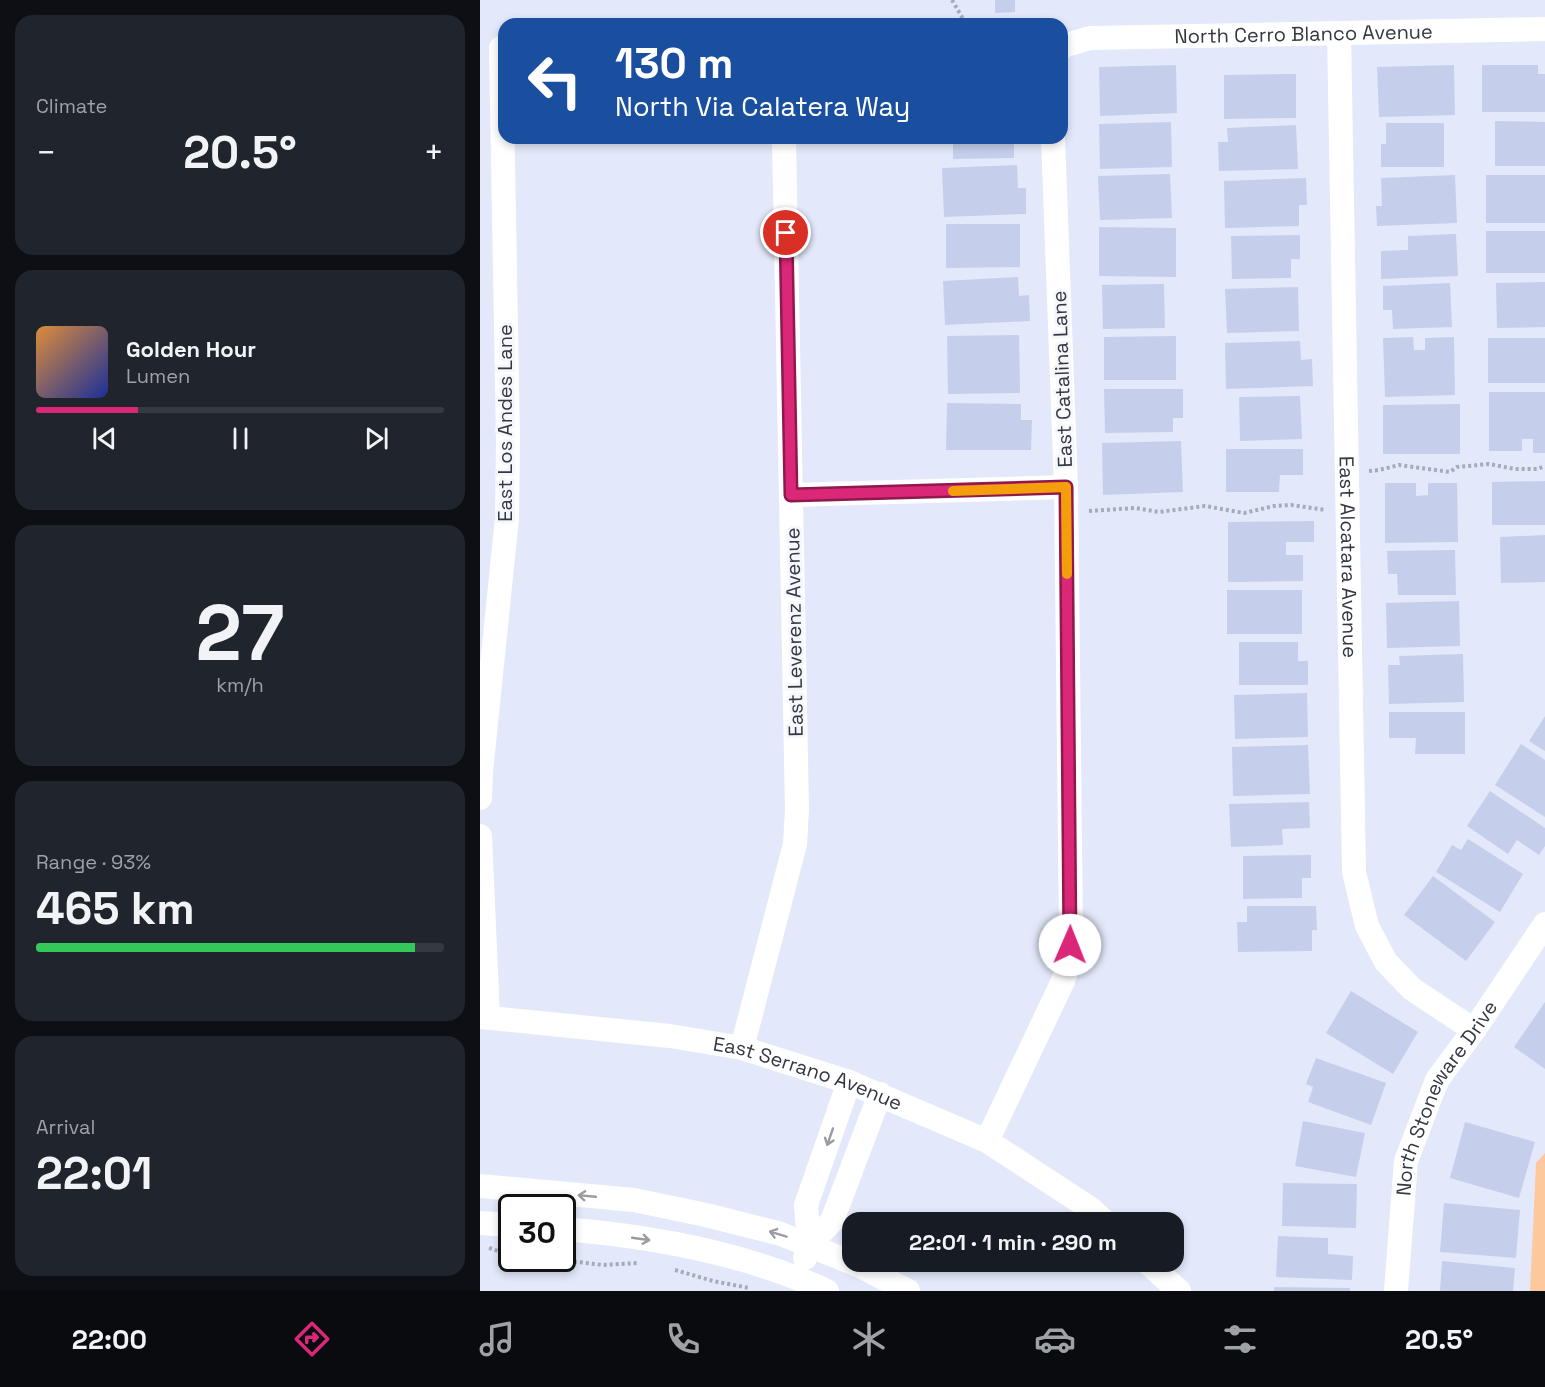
<!DOCTYPE html>
<html lang="en">
<head>
<meta charset="utf-8">
<style>
  body { margin:0; font-family:"Space Grotesk",sans-serif; background:#20242c; color:#f1f3f6; height:100vh; display:flex; flex-direction:column; font-size:22px; white-space:nowrap }
  * { box-sizing:border-box; margin:0 }
  p { font-size:20px; color:#9ea1a6 }
  .icon { flex:none; width:33px; height:33px; fill:none; stroke:currentColor; stroke-width:2; stroke-linecap:round; stroke-linejoin:round }
  .map { position:relative; flex:1; overflow:hidden }
  .details { display:flex; flex-direction:column; gap:15px; padding:15px; background:#0d0f14; width:480px }
  .details>* { flex:none }
  .hud { position:absolute; left:18px; top:18px; width:570px; height:126px; border-radius:18px; box-shadow:0 3px 9px #0003; background:#1a4fa0; color:#fff; overflow:hidden }
  .speed { position:absolute; left:18px; top:1194px; display:flex; gap:12px; font-size:30px; font-weight:700; text-align:center }
  .speed>* { display:grid; place-content:center; width:78px; height:78px; border-radius:50%; background:#171b24; box-shadow:0 3px 9px #0003; line-height:1 }
  .speed .limit { border:3px solid #111; border-radius:9px; background:#fff; color:#111 }
  .pin { position:absolute; display:grid; place-items:center; width:51px; height:51px; color:#fff; margin:-26px; border:3px solid #fff; border-radius:50%; box-shadow:0 2px 6px #0007 }
  .me { position:absolute; width:66px; margin:-33px; rotate:1deg; stroke-linejoin:round; filter:drop-shadow(0 0 4px #0008) }
  .turn { display:flex; align-items:center; gap:21px; height:126px; padding:0 18px; font-size:27px }
  .turn .icon { width:78px; height:78px; stroke-width:2.5 }
  .turn b { display:block; font-size:42px; line-height:51px }
  .big { font-size:45px; font-weight:700; line-height:1.1 }
  .details .card { flex:1; display:flex; flex-direction:column; justify-content:center; gap:9px; min-width:0; padding:0 21px; border-radius:18px; background:#20242c }
  .details .dial { align-items:center; gap:0 }
  .dial b { font-size:78px; line-height:1 }
  .song { display:flex; align-items:center; gap:18px }
  .cover { width:72px; height:72px; border-radius:9px; background:linear-gradient(135deg,hsl(30 70% 55%),hsl(230 70% 35%)) }
  .played { height:6px; border-radius:3px; background:linear-gradient(90deg,#db2777 25%,#363941 25%) }
  .keys { display:flex; justify-content:space-around; direction:ltr }
  .heat { display:flex; justify-content:space-between; align-items:center; font-size:33px; direction:ltr }
  .charge { height:9px; border-radius:4px; background:linear-gradient(90deg,#34c759 93%,#363941 0) }
  .trip { position:absolute; left:362px; top:1212px; width:342px; height:60px; border-radius:18px; background:#171b24; box-shadow:0 3px 9px #0003; font-weight:700; line-height:60px; text-align:center }
  .tabs { display:flex; height:96px; justify-content:space-around; align-items:center; background:#090b0e; color:#9ea1a6 }
  .tabs .icon { width:42px; height:42px }
  .tabs .active { color:#db2777 }
  .tabs b { font-size:27px; color:#f1f3f6 }
  main { display:flex; flex:1; min-height:0 }
  .map>svg:first-child { display:block }
</style>
</head>
<body>
<main>
<section class="details">
<div class="card"><p>Climate</p>
<div class="heat"><a>−</a><b class="big">20.5°</b><a>+</a></div>
</div>
<div class="card">
<div class="song"><i class="cover"></i><div><b>Golden Hour</b><p>Lumen</p></div></div>
<div class="played"></div>
<div class="keys"><svg class="icon" aria-label="previous" viewBox="0 0 24 24"><path d="M18 5L8 12l10 7zM5 5v14"/></svg><svg class="icon" aria-label="pause" viewBox="0 0 24 24"><path d="M8 5v14M16 5v14"/></svg><svg class="icon" aria-label="next" viewBox="0 0 24 24"><path d="M6 5l10 7-10 7zM19 5v14"/></svg></div>
</div>
<div class="card dial"><b>27</b><p>km/h</p></div>
<div class="card"><p>Range · 93%</p><b class="big">465 km</b><div class="charge"></div></div>
<div class="card"><p>Arrival</p><b class="big">22:01</b></div>
</section>
<div class="map">
<svg width="1065" height="1291" viewBox="0 0 1065 1291">
  <rect width="100%" height="100%" fill="#e3e9fa"/>
  <!-- green -->
  <path fill="#fec89d" d="M1065 1153V1291H1050L1056 1163Z"/>
  <!-- building -->
  <g fill="#c5cfeb">
    <path d="M515 0H535V12L515 13Z"/>
    <path d="M696 65 697 113 620 116 619 67Z"/>
    <path d="M974 65 975 115 899 117 897 67Z"/>
    <path d="M1002 65H1058V74H1065V112H1002Z"/>
    <path d="M816 74V118L744 119V75Z"/>
    <path d="M1015 121 1065 122V166H1015Z"/>
    <path d="M691 122 692 167 620 169 619 124Z"/>
    <path d="M906 123H964V167H901V144H906Z"/>
    <path d="M816 125 818 169 739 171 738 142H748L747 128Z"/>
    <path d="M473 138H534V158L473 159Z"/>
    <path d="M537 165 538 188H546V214L464 217 462 168Z"/>
    <path d="M690 174 692 218 620 220 618 176Z"/>
    <path d="M975 175 977 223 897 226 896 206H902L901 178Z"/>
    <rect x="1006" y="175" width="59" height="48"/>
    <path d="M826 178 827 205H819V226L745 228 744 181Z"/>
    <path d="M466 224H540V267L466 268Z"/>
    <path d="M619 227 696 228V277L619 276Z"/>
    <rect x="1006" y="231" width="59" height="42"/>
    <path d="M976 234 978 276 901 279V251L928 250V236Z"/>
    <path d="M820 235V259H811V278L752 279 751 236Z"/>
    <path d="M538 277 539 296 549 295 550 321 465 325 463 281Z"/>
    <path d="M1065 282V327L1017 328 1016 283Z"/>
    <path d="M970 283 972 327 913 329 912 310H903V286Z"/>
    <path d="M684 284 685 328 623 329 622 285Z"/>
    <path d="M818 287 819 331 747 333 745 289Z"/>
    <path d="M539 335 540 393 468 394 467 336Z"/>
    <path d="M696 336V380H624V337Z"/>
    <path d="M933 337 934 350H945V338L974 337 975 395 905 397 903 338Z"/>
    <rect x="1008" y="338" width="57" height="45"/>
    <path d="M820 341 821 360 832 359 833 386 746 389 745 343Z"/>
    <path d="M624 389H703V418H693V432L625 433Z"/>
    <path d="M1009 392H1065V453H1053V439H1042V451H1009Z"/>
    <path d="M820 396 822 439 760 441 759 397Z"/>
    <path d="M467 403 541 404V420H552L551 450H466Z"/>
    <path d="M980 404V454H903V405Z"/>
    <path d="M701 441 703 492 623 495 622 443Z"/>
    <path d="M746 449H823V475H800L799 492H746Z"/>
    <path d="M1065 481V525H1012V482Z"/>
    <path d="M905 483H936V496L948 495V483H977L978 542 905 543Z"/>
    <path d="M834 521V542H806V555H823V581L748 582V522Z"/>
    <path d="M1065 535V582L1021 583 1020 537Z"/>
    <path d="M975 550 976 595H918L917 574H908L907 551Z"/>
    <rect x="747" y="590" width="75" height="44"/>
    <path d="M979 601 980 646 907 648 906 603Z"/>
    <path d="M759 642H818V661H828V685H759Z"/>
    <path d="M983 654 984 702 909 704 908 665H920L919 656Z"/>
    <path d="M827 693 828 737 755 739 754 695Z"/>
    <path d="M909 712H985V754H935L936 738H909Z"/>
    <path d="M1065 716V751L1049 741Z"/>
    <path d="M1041 744 1065 760V817L1015 785Z"/>
    <path d="M828 745 830 794 753 796 752 747Z"/>
    <path d="M1010 791 1065 828V846L1059 855 1037 840 1028 854 987 826Z"/>
    <path d="M829 802 830 828 802 829 803 845 751 847 749 804Z"/>
    <path d="M988 839 1043 874 1020 912 956 872 972 845 981 850Z"/>
    <path d="M831 855V878H822V898L763 899V856Z"/>
    <path d="M953 876 1015 922 986 961 924 915Z"/>
    <path d="M767 906H836L837 930H832V951L758 952 757 922H767Z"/>
    <path d="M871 991 938 1032 913 1074 846 1033Z"/>
    <path d="M1065 1002V1069L1034 1047Z"/>
    <path d="M836 1058 906 1083 891 1125 828 1102 833 1087 826 1084Z"/>
    <path d="M823 1121 885 1133 876 1177 815 1166Z"/>
    <path d="M985 1122 1055 1142 1039 1198 970 1178Z"/>
    <path d="M803 1183 877 1184 876 1228 802 1226Z"/>
    <path d="M964 1203 1040 1210 1036 1258 960 1252Z"/>
    <path d="M798 1236 848 1238V1254L873 1256 872 1280 796 1277Z"/>
    <path d="M962 1261 1035 1268 1033 1291H960Z"/>
    <path d="M794 1287 870 1288V1291H794Z"/>
  </g>
  <g fill="none" stroke-linecap="round" stroke-linejoin="round">
    <!-- path -->
    <g stroke="#a6abba" stroke-width="4" stroke-dasharray="3 3" stroke-linecap="butt">
      <path d="M472 0 486 24"/>
      <path d="M366 24H379"/>
      <path d="M449 24 453 23 476 24"/>
      <path d="M889 471 899 470 919 465 970 472 977 467 1009 464 1035 469H1057L1065 466"/>
      <path d="M609 511 655 508 679 512 725 506 764 513 794 506 811 505 846 510"/>
      <path d="M9 1248 32 1256"/>
      <path d="M46 1258 98 1262 123 1265 158 1263"/>
      <path d="M195 1270 233 1281 269 1288"/>
    </g>
    <!-- minor -->
    <g stroke="#fff" stroke-width="24">
      <path id="s1" d="M859 33 874 872 887 926 906 962 932 989 994 1030"/>
      <path id="s2" d="M582 48 583 46 610 38 1065 29"/>
      <path d="M311 495 586 487"/>
      <path d="M0 798 1 772 27 518 28 440 21 48"/>
      <path d="M0 836 8 1017"/>
      <path id="s3" d="M0 1017 190 1036 262 1048 369 1082 507 1141 611 1209 625 1222"/>
      <path d="M262 1048 315 844 317 810 304 138"/>
      <path d="M507 1141 583 981 590 960 591 930 586 487 573 138"/>
      <path d="M0 1186 154 1200 226 1215 301 1234 380 1266 428 1291"/>
      <path d="M0 1223 32 1225"/>
      <path d="M82 1229C171 1236 266 1253 347 1291"/>
      <path d="M329 1245 352 1221 400 1094"/>
      <path d="M325 1258 329 1245 326 1205 369 1082"/>
      <path d="M667 1262 699 1291"/>
      <path id="s4" d="M916 1291 926 1161 957 1080 994 1030 1065 924"/>
    </g>
  </g>
  <!-- one-way arrows -->
  <defs><path id="oneway-shaft" d="M-6 0H5M1.5-3L5.5 0L1.5 3" fill="none" stroke-width="1.6" stroke-linecap="round" stroke-linejoin="round" transform="scale(1.5)"/></defs>
  <g stroke="#9a9ca1">
    <use href="#oneway-shaft" transform="translate(350 1137) rotate(109)"/>
    <use href="#oneway-shaft" transform="translate(107 1196) rotate(-175)"/>
    <use href="#oneway-shaft" transform="translate(298 1234) rotate(-163)"/>
    <use href="#oneway-shaft" transform="translate(161 1239) rotate(8)"/>
  </g>
  <g fill="none" stroke-linecap="round" stroke-linejoin="round">
    <!-- route casing -->
    <g stroke="#8e194d" stroke-width="15">
      <path id="route" d="M306 233 311 495 586 487 590 945"/>
    </g>
    <!-- route -->
    <use href="#route" stroke="#db2777" stroke-width="10"/>
    <!-- slow -->
    <path stroke="#f59e0b" stroke-width="10" d="M473 491 586 487 587 574"/>
  </g>
  <g text-anchor="middle" stroke-width="6" stroke-linejoin="round" paint-order="stroke">
    <!-- street labels -->
    <g font-size="20" fill="#343843" stroke="#f5f7fc">
      <text dy="7" stroke="none"><textPath href="#s2" startOffset="244">North Cerro Blanco Avenue</textPath></text>
      <text transform="translate(582 379) rotate(-92)" y="7">East Catalina Lane</text>
      <text transform="translate(25 423) rotate(-90)" y="7">East Los Andes Lane</text>
      <text dy="7" stroke="none"><textPath href="#s1" startOffset="524">East Alcatara Avenue</textPath></text>
      <text transform="translate(314 632) rotate(-91)" y="7">East Leverenz Avenue</text>
      <text dy="7" stroke="none"><textPath href="#s3" startOffset="334">East Serrano Avenue</textPath></text>
      <text dy="7" stroke="none"><textPath href="#s4" startOffset="204">North Stoneware Drive</textPath></text>
    </g>
  </g>
</svg>
<div class="speed"><div class="limit">30</div></div>
<div class="pin" style="left:306px;top:233px;background:#d93025"><svg class="icon" aria-label="arrive" viewBox="0 0 24 24"><path d="M6 21V4h12l-3 4 3 4H6"/></svg></div>
<svg class="me" style="left:590px;top:945px" viewBox="-20 -20 40 40"><circle r="19" fill="#fff"/><path d="M0-13L10 11 0 6-10 11z" fill="#db2777"/></svg>
<div class="trip">22:01 · 1 min · 290 m</div>
<div class="hud">
<div class="turn"><svg class="icon" aria-label="left" viewBox="0 0 24 24"><path d="M17 20v-9H6M10 6l-5 5 5 5"/></svg><div><b>130 m</b>North Via Calatera Way</div></div>
</div>
</div>
</main>
<nav class="tabs">
<b>22:00</b>
<svg class="icon active" aria-label="directions" viewBox="0 0 24 24"><path d="M12 3l9 9-9 9-9-9zM9 14v-3h6M13 9l2 2-2 2"/></svg>
<svg class="icon" aria-label="music" viewBox="0 0 24 24"><path d="M9 18V5l10-2v13"/><circle cx="6" cy="18" r="3"/><circle cx="16" cy="16" r="3"/></svg>
<svg class="icon" aria-label="phone" viewBox="0 0 24 24"><path d="M5 4h4l2 5-3 2q2 4 5 5l2-3 5 2v4C11 20 4 13 5 4z"/></svg>
<svg class="icon" aria-label="climate" viewBox="0 0 24 24"><path d="M12 3v18M4 7l16 10M4 17L20 7"/></svg>
<svg class="icon" aria-label="car" viewBox="0 0 24 24"><path d="M5 17H2v-5l4-1 3-4h7l3 4 3 1v5h-3M9 17h6M6 11h13"/><circle cx="7" cy="17" r="2"/><circle cx="17" cy="17" r="2"/></svg>
<svg class="icon" aria-label="filters" viewBox="0 0 24 24"><path d="M4 7h16M4 17h16"/><circle cx="9" cy="7" r="2"/><circle cx="15" cy="17" r="2"/></svg>
<b>20.5°</b>
</nav>
</body>
</html>
